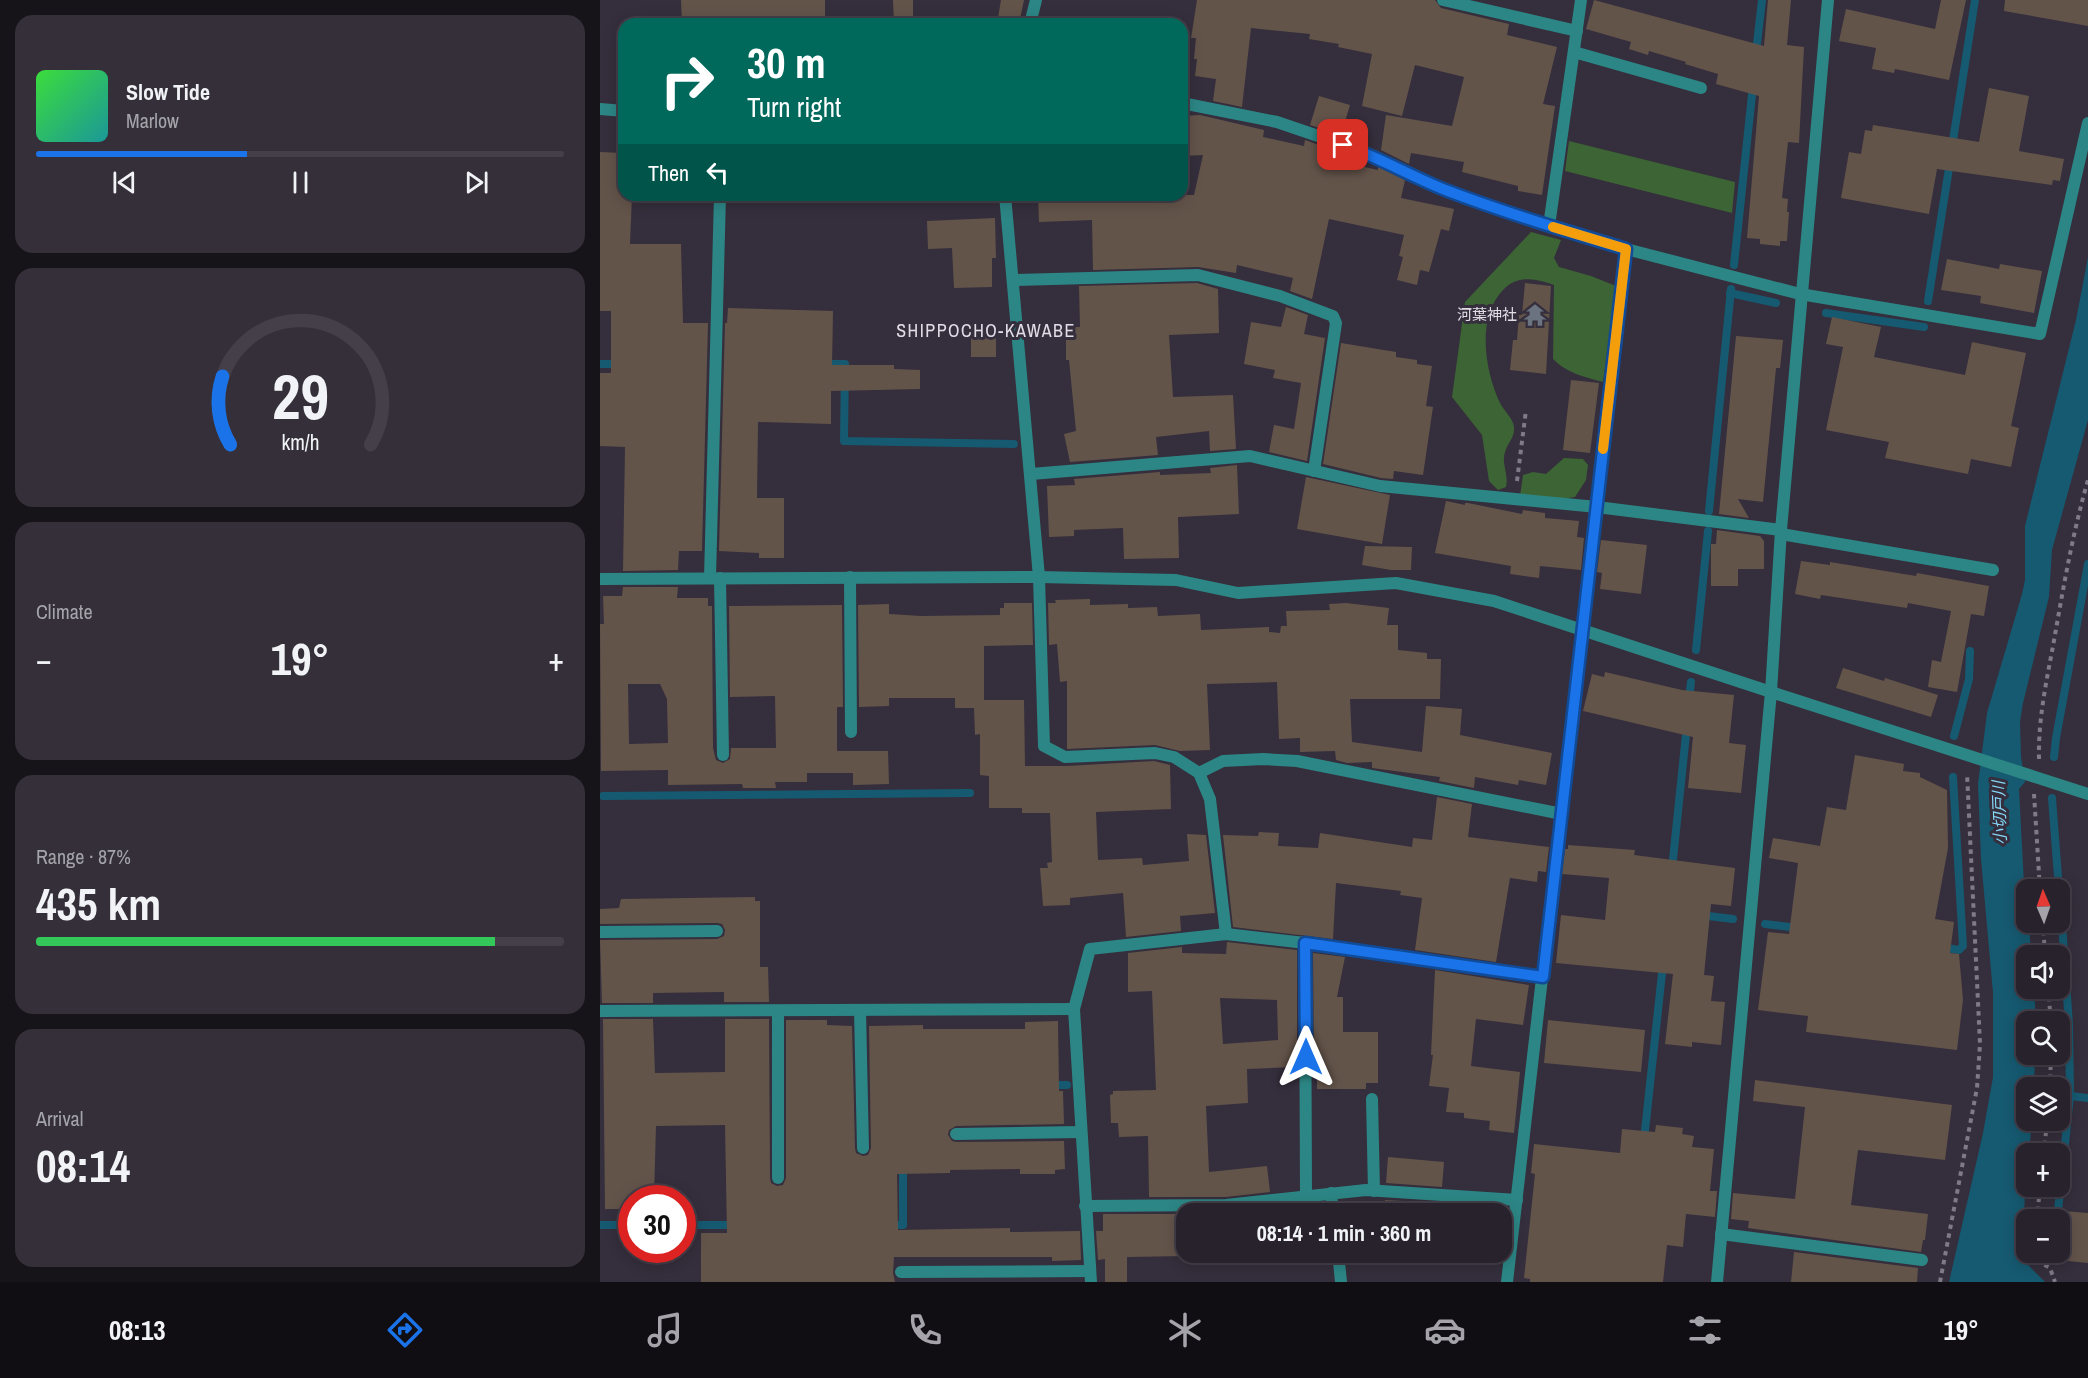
<!DOCTYPE html>
<html lang="en">
<head>
<meta charset="utf-8">
<style>
  body { margin:0; font-family:"Archivo Narrow","Noto Sans JP",sans-serif; background:#342f39; color:#f1f3f6; height:100vh; display:flex; flex-direction:column; font-size:22px; white-space:nowrap }
  * { box-sizing:border-box; margin:0 }
  p { font-size:20px; color:#a5a4aa }
  .icon { flex:none; width:33px; height:33px; fill:none; stroke:currentColor; stroke-width:2; stroke-linecap:round; stroke-linejoin:round }
  .map { position:relative; flex:1; overflow:hidden }
  .panel { display:flex; flex-direction:column; gap:15px; padding:15px; background:#161319; width:600px }
  .panel>* { flex:none }
  .hud { position:absolute; left:18px; top:18px; width:570px; height:183px; border-radius:18px; box-shadow:0 3px 15px #0003,0 0 0 2px #443f49; background:#00695c; color:#fff; overflow:hidden }
  .needle { width:39px; rotate:358deg }
  .fabs { position:absolute; left:1416px; top:879px; display:grid; gap:12px }
  .fabs a { display:grid; place-items:center; width:54px; height:54px; border-radius:12px; background:#28222d; box-shadow:0 3px 15px #0003,0 0 0 2px #443f49; font-size:30px }
  .speed { position:absolute; left:18px; top:1185px; display:flex; gap:12px; font-size:30px; font-weight:700; text-align:center }
  .speed>* { display:grid; place-content:center; width:78px; height:78px; border-radius:50%; background:#28222d; box-shadow:0 3px 15px #0003,0 0 0 2px #443f49; line-height:1 }
  .speed .limit { border:9px solid #d22; background:#fff; color:#111 }
  .pin { position:absolute; display:grid; place-items:center; width:51px; height:51px; color:#fff; margin:-26px; border-radius:12px; box-shadow:0 3px 9px #0006 }
  .me { position:absolute; width:66px; margin:-33px; rotate:0deg; stroke-linejoin:round; filter:drop-shadow(0 0 4px #0008) }
  .turn { display:flex; align-items:center; gap:21px; height:126px; padding:0 30px; font-size:27px }
  .turn .icon { width:78px; height:78px; stroke-width:2.5 }
  .turn b { display:block; font-size:42px; line-height:51px }
  .then { display:flex; align-items:center; height:57px; padding:0 30px; background:#0003; gap:12px; font-size:22px }
  .big { font-size:45px; font-weight:700; line-height:1.1 }
  .panel .tile { flex:1; display:flex; flex-direction:column; justify-content:center; gap:9px; min-width:0; padding:0 21px; border-radius:18px; background:#342f39 }
  .panel .dial { align-items:center; gap:0 }
  .dial svg { height:156px; overflow:visible; fill:none; stroke:#443f49; stroke-width:7; stroke-linecap:round; text-anchor:middle }
  .dial text { fill:#f1f3f6; stroke:none }
  .song { display:flex; align-items:center; gap:18px }
  .cover { width:72px; height:72px; border-radius:9px; background:linear-gradient(135deg,hsl(120 70% 55%),hsl(180 70% 35%)) }
  .played { height:6px; border-radius:3px; background:linear-gradient(90deg,#1a73e8 40%,#443f49 40%) }
  .keys { display:flex; justify-content:space-around; direction:ltr }
  .heat { display:flex; justify-content:space-between; align-items:center; font-size:33px; direction:ltr }
  .charge { height:9px; border-radius:4px; background:linear-gradient(90deg,#34c759 87%,#443f49 0) }
  .trip { position:absolute; left:576px; top:1203px; width:336px; height:60px; border-radius:18px; background:#28222d; box-shadow:0 3px 15px #0003,0 0 0 2px #443f49; font-weight:700; line-height:60px; text-align:center }
  .menu { display:flex; height:96px; justify-content:space-around; align-items:center; background:#100e12; color:#a5a4aa }
  .menu .icon { width:42px; height:42px }
  .menu .on { color:#1a73e8 }
  .menu b { font-size:27px; color:#f1f3f6 }
  main { display:flex; flex:1; min-height:0 }
  .map>svg:first-child { display:block }
</style>
</head>
<body>
<main>
<section class="panel">
<div class="tile">
<div class="song"><i class="cover"></i><div><b>Slow Tide</b><p>Marlow</p></div></div>
<div class="played"></div>
<div class="keys"><svg class="icon" aria-label="previous" viewBox="0 0 24 24"><path d="M18 5L8 12l10 7zM5 5v14"/></svg><svg class="icon" aria-label="pause" viewBox="0 0 24 24"><path d="M8 5v14M16 5v14"/></svg><svg class="icon" aria-label="next" viewBox="0 0 24 24"><path d="M6 5l10 7-10 7zM19 5v14"/></svg></div>
</div>
<div class="tile dial"><svg viewBox="0 0 100 80">
<path d="M14 69A42 42 0 1 1 86 69"/>
<path d="M14 69A42 42 0 0 1 10 34" stroke="#1a73e8"/>
<text x="50" y="56" font-size="32" font-weight="700">29</text>
<text x="50" y="72" font-size="11">km/h</text>
</svg></div>
<div class="tile"><p>Climate</p>
<div class="heat"><a>−</a><b class="big">19°</b><a>+</a></div>
</div>
<div class="tile"><p>Range · 87%</p><b class="big">435 km</b><div class="charge"></div></div>
<div class="tile"><p>Arrival</p><b class="big">08:14</b></div>
</section>
<div class="map">
<svg width="1488" height="1282" viewBox="0 0 1488 1282">
  <rect width="100%" height="100%" fill="#352e3c"/>
  <!-- green -->
  <g fill="#3c6434">
    <path d="M969 141 1135 182 1132 213 965 171Z"/>
    <path d="M931 232 961 240 954 258 959 267 991 276 1016 286 1003 382C985 377 966 373 953 359L954 285C936 278 917 275 903 290 876 318 885 371 900 403 904 411 913 418 914 427 915 438 908 442 905 452 901 464 909 474 906 487L898 490 889 481 882 435 852 397 865 302Z"/>
    <path d="M964 458 983 459 988 465 986 480 975 497 956 500 920 496 923 475 933 472 946 474Z"/>
  </g>
  <!-- water -->
  <path fill="#165a71" d="M1488 257V420L1452 550 1449 597 1423 703 1420 722 1421 757 1425 782 1419 789 1426 922 1429 923 1431 955 1426 956V988L1434 989 1436 1021 1426 1022V1054L1435 1055 1434 1087 1426 1088V1120L1432 1121 1429 1153 1426 1154 1423 1253 1426 1263 1445 1282H1349L1383 1133 1393 1077V993L1381 859 1378 784 1387 713 1422 594 1425 580V526L1476 320Z"/>
  <g fill="none" stroke-linecap="round" stroke-linejoin="round">
    <!-- stream -->
    <g stroke="#165a71" stroke-width="8">
      <path d="M1156 52 1162 0"/>
      <path d="M1352 147 1375 0"/>
      <path d="M1134 265 1153 85"/>
      <path d="M1130 293 1176 303"/>
      <path d="M1328 301 1350 162"/>
      <path d="M1226 313 1324 327"/>
      <path d="M0 364H19"/>
      <path d="M224 364H245L244 441 414 444"/>
      <path d="M1109 511 1131 289"/>
      <path d="M1096 650 1108 531"/>
      <path d="M1089 699 1091 682"/>
      <path d="M1354 736 1369 679 1370 651"/>
      <path d="M1454 757 1456 738 1488 564"/>
      <path d="M3 796 370 793"/>
      <path d="M1452 798 1459 890"/>
      <path d="M1072 869 1087 725"/>
      <path d="M1100 915 1133 919"/>
      <path d="M1165 924 1198 928"/>
      <path d="M1341 947 1359 950 1363 946 1353 777"/>
      <path d="M450 1085H467"/>
      <path d="M1470 1096 1488 1098"/>
      <path d="M1044 1140 1063 964"/>
      <path d="M1457 1220 1470 1096 1469 1025 1460 895"/>
      <path d="M1 1225H32"/>
      <path d="M82 1225H136"/>
      <path d="M289 1225H303V1164"/>
    </g>
  </g>
  <!-- building -->
  <g fill="#63544a" fill-rule="evenodd">
    <path d="M81 0H225V24H82Z"/>
    <path d="M293 0H313V24H294Z"/>
    <path d="M401 0H424L419 24H397Z"/>
    <path d="M597 0H835L841 8 909 24 907 35 957 47 943 104 955 106 942 195 918 191V186L862 172 864 162 811 153 809 164 781 150 786 115 852 126 864 77 815 65 802 116 762 106 772 54 738 47 739 44 709 39 710 34 651 28 642 107 613 101 616 79 595 76 597 59H594L596 38H591Z"/>
    <path d="M994 0 1164 46 1168 0H1191L1187 45 1204 47 1199 143 1188 142 1182 198 1188 199 1187 212H1189L1187 241H1180V246L1160 244V239L1147 238 1159 96 1116 84 1118 74 1085 64 1086 62 1049 51 1048 55 1029 49 1031 42 986 29Z"/>
    <path d="M1341 0H1366L1349 80 1295 69 1294 73 1272 69 1276 48 1239 41 1246 9 1335 29Z"/>
    <path d="M1405 0H1488V26L1404 11Z"/>
    <path d="M1389 88 1429 96 1419 151 1464 159 1460 181 1453 180 1452 185 1337 169 1329 214 1241 198 1249 152 1261 154 1265 130 1272 131 1273 125 1379 142Z"/>
    <path d="M719 96 750 105 741 135 710 125Z"/>
    <path d="M600 115 664 130 663 137 704 146 705 140 736 151 733 160 778 170V167L805 180 801 198 854 209 849 231 841 229 829 272 820 270 817 285 797 280 803 257 799 256 804 235 729 219 712 299 690 291 693 278 637 265 636 273 598 267 493 270 492 220 439 222 438 195H594L603 155 582 156V116Z"/>
    <path d="M0 152 24 153V195H32L30 244H81L83 323H108L102 551H79L78 570 23 571 25 447 0 446V373H11V311H0Z"/>
    <path d="M395 218 396 258H392V287L354 288 352 248 328 249 327 221Z"/>
    <path d="M1347 259 1399 269 1400 264 1442 271 1434 313 1380 303 1381 296 1341 290Z"/>
    <path d="M597 283 618 289 619 333 569 335 573 397 633 395 636 449 610 451 609 431 556 437 558 455 470 462 464 434 476 431 469 360H466V327H480L479 286Z"/>
    <path d="M925 283 951 286 946 374 910 370 913 340H917L919 315H922Z"/>
    <path d="M686 307 708 315 704 334 725 338 707 461 669 452 674 425 694 429 701 383 673 378 675 370 644 364 651 322 681 327Z"/>
    <path d="M128 308 233 311 232 365H294V369L320 370V389L231 391V424L158 422 157 498H184V558H159V553L119 551 125 323H127Z"/>
    <path d="M1232 317 1281 327 1274 357 1365 375 1372 342 1426 353 1411 426 1419 428 1411 467 1371 459 1368 474 1285 458 1289 442 1226 430 1243 347 1226 344Z"/>
    <path d="M396 330V357H371V331Z"/>
    <path d="M1136 336 1183 340 1180 368H1176L1163 502 1138 499 1149 518 1119 514Z"/>
    <path d="M741 343 796 352V357L817 360V364L832 366 826 406 833 407 823 475 794 471 793 479 781 478 723 464Z"/>
    <path d="M971 380 999 383 990 453 963 450Z"/>
    <path d="M637 465 639 514 578 517 579 558 524 559 523 528 474 530V536L449 537 447 486 475 485 474 479 560 472V475L611 473 610 468Z"/>
    <path d="M706 477 790 495 782 544 697 529Z"/>
    <path d="M846 501 865 505V503H868L922 514 923 510 945 513V518L979 521 977 537 984 538 981 570 940 566 939 578 910 574 911 566 835 553Z"/>
    <path d="M1117 530 1160 536 1164 541V569H1138V586H1111V544H1116Z"/>
    <path d="M1001 540 1047 545 1041 594 1000 589 1002 573 997 572Z"/>
    <path d="M765 546 812 547 811 570H791L762 565Z"/>
    <path d="M1201 561 1230 565V562L1316 576 1317 573 1389 586 1384 616 1371 614 1357 692 1328 687 1332 660 1341 662 1351 611 1308 603 1307 608 1221 595 1220 599 1195 594Z"/>
    <path d="M23 587H78L77 598H108V606H112L113 748 116 760 123 763 130 759 131 748H176L175 696 130 697 129 606 242 605 243 707H237V751H288L289 784 253 785V773H207V782H175L176 788H143L142 784 68 785V770L1 771 0 624H4L3 596H22ZM28 684H60L67 699 68 743 29 744Z"/>
    <path d="M490 599V605L528 604V608L557 607 558 616 600 614 601 630 669 627V632L680 633 681 626H687L686 611 730 610 729 604 746 603 789 608 787 625H798V650L827 653V659H841L840 699H750L752 742 822 752 826 706 862 709 860 735 952 753 946 785 919 780 918 785 875 777 874 788 839 781 840 777 772 768V762L747 763 736 760 735 751 700 752V738L679 739 677 682 607 684 610 750 580 751 555 745 467 749V681L460 682 457 644 449 645 448 603H456L455 600Z"/>
    <path d="M404 603H432L433 645 384 646V700H424L425 766H467L554 761 570 765 571 809 496 812 498 860 542 858 543 865 589 861 587 834 606 835 615 913 580 916 581 931 526 937 523 893 470 898V905L443 906 440 868H448L447 863 452 862 450 813H422V808H389V776L380 775V734L375 735 374 708H355V698H289V706L259 707 258 605 289 604V614L321 616 400 615V608H404Z"/>
    <path d="M1243 668 1284 681 1285 678 1338 695 1331 717 1236 688Z"/>
    <path d="M1005 672 1082 690 1134 695 1129 743 1146 745 1141 793 1088 788 1093 737 983 711 992 674 1004 677Z"/>
    <path d="M1255 755 1304 764 1303 771 1320 773V777L1347 790 1348 848 1335 919 1354 922 1350 953 1359 954 1363 1000 1357 1050 1206 1032 1208 1016 1158 1010 1168 932 1189 934 1198 863 1169 858 1173 838 1220 846 1227 807 1246 810Z"/>
    <path d="M837 797 872 804 868 837 949 847 946 872 938 871 937 882 910 878 896 962 815 950 822 898 800 895 801 891 736 883 733 939 633 927 623 835 658 836 659 832 679 833 678 846 718 848 720 833 812 847 813 838 832 840Z"/>
    <path d="M968 845 1035 850 1034 855 1135 868 1131 906 1111 904 1104 975 1114 976 1111 1001 1125 1002 1121 1045 1092 1042V1047L1065 1044 1073 974 956 963 961 915 1005 920 1009 878 962 874 965 849H968Z"/>
    <path d="M155 897V901H160V967H168L169 1002H124V992L53 993V1003H2L0 940 117 939 124 936 125 930 122 924 117 923 0 924V909L19 908 21 899Z"/>
    <path d="M627 942 697 950V1067L647 1069 648 1103 606 1106 609 1172 667 1166 670 1192 626 1197H549L548 1136 519 1137 518 1123H511L510 1095 513 1094V1091L556 1090 552 991 528 992V953L582 947V953L626 954ZM620 998 677 1000 678 1040 623 1044Z"/>
    <path d="M713 953 745 957 737 997H743V1032H778V1083H766V1089H717V1066H714Z"/>
    <path d="M835 970 929 985 923 1025 876 1019 871 1066 920 1072 914 1133 889 1130 890 1121 864 1118V1113L846 1112 849 1088 829 1086 833 1055H831Z"/>
    <path d="M3 1019H53L55 1073 125 1072V1019H169L170 1178 171 1183 177 1186 183 1185 186 1178V1020H227V1025L252 1026 255 1148 256 1153 263 1156 268 1155 271 1148 269 1026 323 1025V1029H425V1022L458 1021 459 1091H463L464 1124 356 1126 349 1130 348 1135 352 1141 356 1142 464 1141 465 1169 455 1170V1174H420V1169L350 1170V1173L297 1174 298 1230 410 1228V1232L480 1231 481 1260 452 1261V1257H294L293 1273 295 1282H101V1233H127L125 1125 56 1126 54 1198H32V1209H5Z"/>
    <path d="M948 1020 1045 1030 1041 1072 944 1063Z"/>
    <path d="M1155 1080 1352 1105 1345 1160 1258 1150 1251 1205 1328 1214 1325 1240H1323L1321 1252 1148 1228 1149 1221 1131 1219 1133 1193 1195 1199 1205 1107 1153 1101Z"/>
    <path d="M1056 1125 1083 1128 1082 1134 1094 1136 1092 1147 1114 1149 1110 1191H1117L1115 1217 1086 1214 1083 1247 1067 1245 1063 1282H930V1279L924 1278 935 1174 931 1173 934 1144 1020 1153 1022 1129 1055 1132Z"/>
    <path d="M788 1157 844 1162 842 1187 786 1183Z"/>
    <path d="M785 1200 841 1203 840 1214H784Z"/>
    <path d="M1463 1211 1488 1213V1263L1458 1260Z"/>
    <path d="M503 1214H586V1256L527 1257V1282H505V1259L498 1260 496 1231H503Z"/>
    <path d="M1194 1252 1318 1268 1317 1282H1191Z"/>
  </g>
  <g fill="none" stroke-linecap="round" stroke-linejoin="round">
    <!-- path -->
    <g stroke="#807a86" stroke-width="4" stroke-dasharray="4.5 4.5" stroke-linecap="butt">
      <path d="M917 481 926 410"/>
      <path d="M1439 759C1438 721 1446 683 1453 646 1463 590 1472 535 1488 480"/>
      <path d="M1434 794 1440 890"/>
      <path d="M1443 922 1445 956"/>
      <path d="M1448 988 1451 1022"/>
      <path d="M1450 1088 1451 1054"/>
      <path d="M1444 1154 1447 1120"/>
      <path d="M1437 1220 1440 1186"/>
      <path d="M1434 1252 1436 1260 1450 1268 1455 1282"/>
      <path d="M1340 1282 1377 1088 1380 1044 1367 773"/>
    </g>
    <!-- service -->
    <g stroke="#2c8685" stroke-width="12">
      <path d="M974 52 1101 88"/>
      <path d="M1181 534 1393 570"/>
      <path d="M250 577 251 732"/>
      <path d="M120 578 123 755"/>
      <path d="M0 932 117 931"/>
      <path d="M260 1010 263 1148"/>
      <path d="M772 1099 774 1191"/>
      <path d="M356 1134 481 1132"/>
      <path d="M178 1178V1011"/>
      <path d="M731 1193 733 1214"/>
      <path d="M1121 1234 1322 1260"/>
      <path d="M738 1252 741 1282"/>
      <path d="M301 1272 490 1271"/>
    </g>
    <!-- minor -->
    <g stroke="#2c8685" stroke-width="12">
      <path d="M843 0 977 31"/>
      <path d="M430 24 436 0"/>
      <path d="M582 103 677 122 765 152 846 190 949 226 1026 249 1200 294 1440 334 1488 123"/>
      <path d="M0 109 24 111"/>
      <path d="M405 195 439 577 444 746 465 757 555 753 574 757 599 773 610 799 626 934"/>
      <path d="M949 226 981 0"/>
      <path d="M413 280 598 275 680 296 733 316 736 323 714 471"/>
      <path d="M431 474 650 456 780 486 997 507 1181 530"/>
      <path d="M110 578 120 195"/>
      <path d="M0 579 439 577 576 580 638 593 796 583 894 601 1171 692"/>
      <path d="M599 773 623 761 663 759 697 761 962 814"/>
      <path d="M705 943 706 1195"/>
      <path d="M0 1011 474 1009"/>
      <path d="M485 1206 626 1205 766 1190 917 1200"/>
      <path d="M491 1282 474 1009 490 949 626 934 705 943 943 977"/>
      <path d="M907 1282 1026 249"/>
    </g>
    <!-- tertiary -->
    <g stroke="#2c8685" stroke-width="12">
      <path d="M1171 692 1488 794"/>
      <path d="M1117 1282 1171 692 1181 530 1228 0"/>
    </g>
  </g>
  <g fill="none" stroke-linecap="round" stroke-linejoin="round">
    <!-- route casing -->
    <g stroke="#114b97" stroke-width="15">
      <path id="route" d="M706 1057 705 943 943 977 1026 249C966 231 906 213 848 191 812 177 779 157 743 145"/>
    </g>
    <!-- route -->
    <use href="#route" stroke="#1a73e8" stroke-width="10"/>
    <!-- slow -->
    <path stroke="#f59e0b" stroke-width="10" d="M953 227 1026 249 1003 449"/>
  </g>
  <!-- icons -->
  <defs>
    <g id="temple-bare" transform="scale(1.8)"><path d="M0-6L5-2H3V0L6.5 2.5H4V6H1.5V3h-3V6H-4V2.5H-6.5L-3 0V-2H-5Z" fill="#6b7280" stroke="#352e3c" stroke-width="2.5" paint-order="stroke"/></g>
  </defs>
  <g fill-rule="evenodd">
    <use href="#temple-bare" x="935" y="315"/>
  </g>
  <g text-anchor="middle" stroke-width="6" stroke-linejoin="round" paint-order="stroke">
    <!-- poi labels -->
    <g font-size="15" fill="#e1dde6" stroke="#352e3c" text-anchor="end">
      <text x="917" y="320">河葉神社</text>
    </g>
    <!-- water labels -->
    <g font-size="16" font-style="italic" fill="#87d9fa" stroke="#352e3c">
      <text transform="translate(1399 813) rotate(-92)" y="6">小切戸川</text>
    </g>
    <!-- quarter labels -->
    <g font-size="18" letter-spacing="1.5" fill="#e1dde6" stroke="#352e3c">
      <text x="386" y="337">SHIPPOCHO-KAWABE</text>
    </g>
  </g>
</svg>
<div class="fabs">
<a><svg class="needle" viewBox="-14 -14 28 28"><path d="M0-13l5 13h-10z" fill="#e53935"/><path d="M0 13l5-13h-10z" fill="#a5a4aa"/></svg></a>
<a><svg class="icon" aria-label="sound" viewBox="0 0 24 24"><path d="M4 9h4l5-4v14l-5-4H4zM17 9q2 3 0 6"/></svg></a>
<a><svg class="icon" aria-label="search" viewBox="0 0 24 24"><circle cx="10" cy="10" r="6"/><path d="M15 15l6 6"/></svg></a>
<a><svg class="icon" aria-label="layers" viewBox="0 0 24 24"><path d="M12 4l9 5-9 5-9-5zM3 14l9 5 9-5"/></svg></a>
<a>+</a>
<a>−</a>
</div>
<div class="speed"><div class="limit">30</div></div>
<div class="pin" style="left:743px;top:145px;background:#d93025"><svg class="icon" aria-label="arrive" viewBox="0 0 24 24"><path d="M6 21V4h12l-3 4 3 4H6"/></svg></div>
<svg class="me" style="left:706px;top:1057px" viewBox="-20 -20 40 40"><path d="M0-17L14 15 0 8-14 15z" fill="#1a73e8" stroke="#fff" stroke-width="4"/></svg>
<div class="trip">08:14 · 1 min · 360 m</div>
<div class="hud">
<div class="turn"><svg class="icon" aria-label="right" viewBox="0 0 24 24"><path d="M7 20v-9h11M14 6l5 5-5 5"/></svg><div><b>30 m</b>Turn right</div></div>
<div class="then">Then<svg class="icon" aria-label="left" viewBox="0 0 24 24"><path d="M17 20v-9H6M10 6l-5 5 5 5"/></svg></div>
</div>
</div>
</main>
<nav class="menu">
<b>08:13</b>
<svg class="icon on" aria-label="directions" viewBox="0 0 24 24"><path d="M12 3l9 9-9 9-9-9zM9 14v-3h6M13 9l2 2-2 2"/></svg>
<svg class="icon" aria-label="music" viewBox="0 0 24 24"><path d="M9 18V5l10-2v13"/><circle cx="6" cy="18" r="3"/><circle cx="16" cy="16" r="3"/></svg>
<svg class="icon" aria-label="phone" viewBox="0 0 24 24"><path d="M5 4h4l2 5-3 2q2 4 5 5l2-3 5 2v4C11 20 4 13 5 4z"/></svg>
<svg class="icon" aria-label="climate" viewBox="0 0 24 24"><path d="M12 3v18M4 7l16 10M4 17L20 7"/></svg>
<svg class="icon" aria-label="car" viewBox="0 0 24 24"><path d="M5 17H2v-5l4-1 3-4h7l3 4 3 1v5h-3M9 17h6M6 11h13"/><circle cx="7" cy="17" r="2"/><circle cx="17" cy="17" r="2"/></svg>
<svg class="icon" aria-label="filters" viewBox="0 0 24 24"><path d="M4 7h16M4 17h16"/><circle cx="9" cy="7" r="2"/><circle cx="15" cy="17" r="2"/></svg>
<b>19°</b>
</nav>
</body>
</html>
